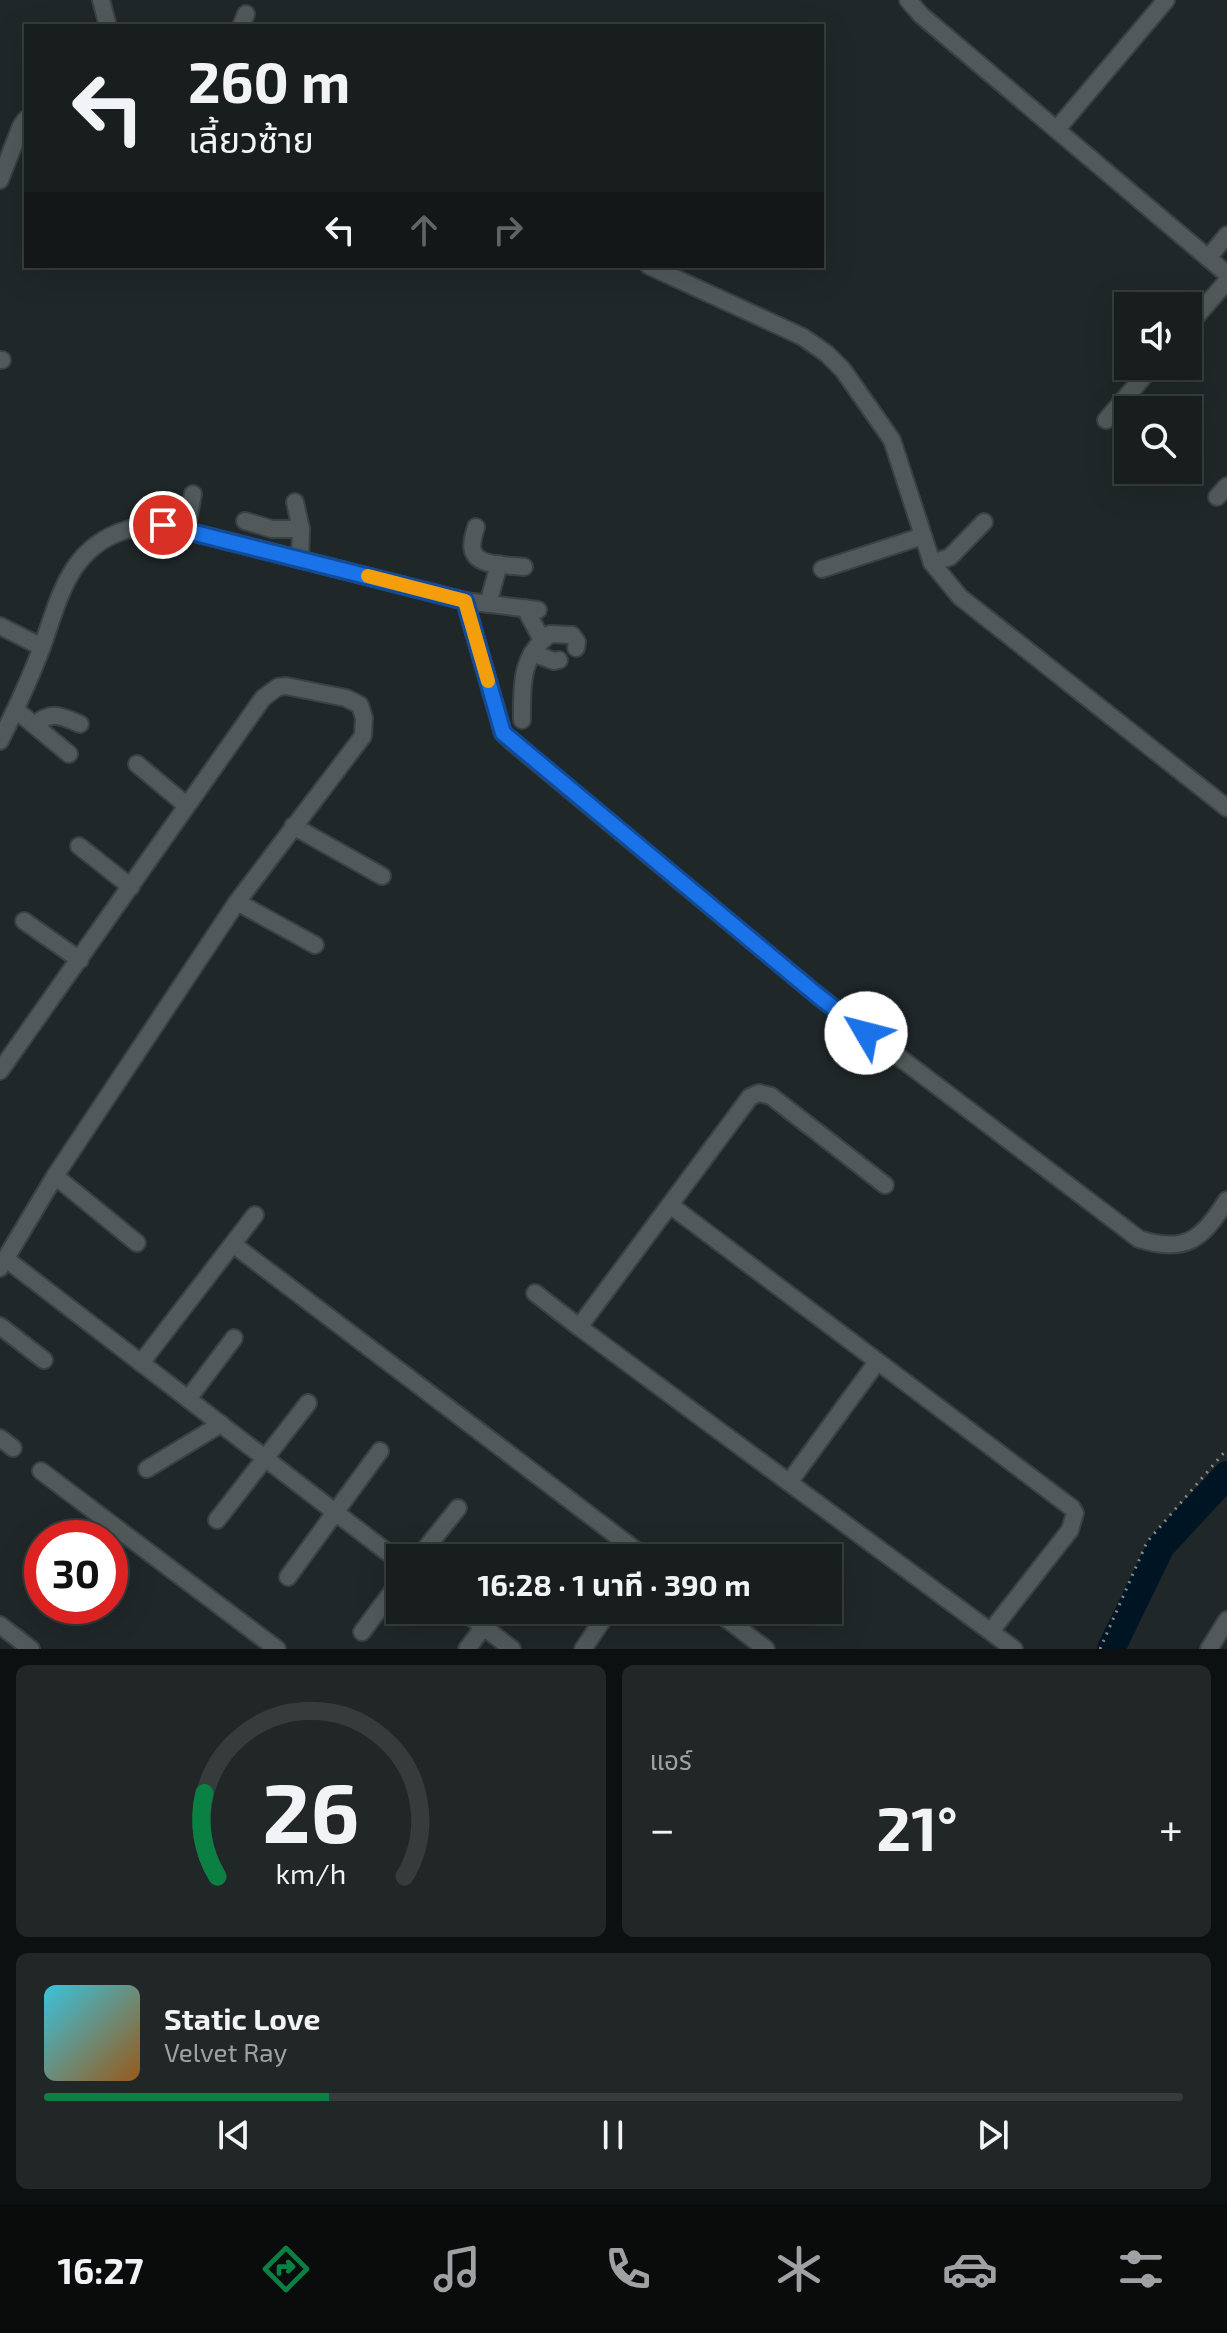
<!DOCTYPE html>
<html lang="th">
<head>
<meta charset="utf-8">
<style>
  body { margin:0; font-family:"Exo 2","Noto Sans Thai",sans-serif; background:#212627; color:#f1f3f6; height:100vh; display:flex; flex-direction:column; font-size:30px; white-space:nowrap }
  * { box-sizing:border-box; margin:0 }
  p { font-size:26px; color:#9fa2a4 }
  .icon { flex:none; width:44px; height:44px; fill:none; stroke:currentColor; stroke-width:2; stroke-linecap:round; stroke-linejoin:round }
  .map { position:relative; height:1649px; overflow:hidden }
  .details { display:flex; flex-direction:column; gap:16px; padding:16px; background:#0d1010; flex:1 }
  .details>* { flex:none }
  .guide { position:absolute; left:24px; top:24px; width:800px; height:244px; border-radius:0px; box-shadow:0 8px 32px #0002,0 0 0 2px #363b3c; background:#181d1e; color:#f1f3f6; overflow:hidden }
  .fabs { position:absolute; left:1114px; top:292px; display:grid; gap:16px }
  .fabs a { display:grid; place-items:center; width:88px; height:88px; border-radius:0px; background:#181d1e; box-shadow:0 8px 32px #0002,0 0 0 2px #363b3c; font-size:40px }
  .speed { position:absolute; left:24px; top:1520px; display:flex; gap:16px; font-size:40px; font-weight:700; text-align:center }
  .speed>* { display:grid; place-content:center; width:104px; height:104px; border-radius:50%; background:#181d1e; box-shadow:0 8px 32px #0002,0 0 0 2px #363b3c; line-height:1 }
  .speed .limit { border:12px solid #d22; background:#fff; color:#111 }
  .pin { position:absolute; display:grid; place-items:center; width:68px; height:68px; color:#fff; margin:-34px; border:4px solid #fff; border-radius:50%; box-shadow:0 2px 8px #0007 }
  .me { position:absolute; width:88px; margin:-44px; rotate:307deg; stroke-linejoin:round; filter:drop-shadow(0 0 6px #0008) }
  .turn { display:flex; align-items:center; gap:28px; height:168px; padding:0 32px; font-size:36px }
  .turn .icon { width:104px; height:104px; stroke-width:2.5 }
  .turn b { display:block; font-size:56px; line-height:68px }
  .lanes { display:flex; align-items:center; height:76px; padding:0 32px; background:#0003; justify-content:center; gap:40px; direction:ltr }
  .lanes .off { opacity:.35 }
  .big { font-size:60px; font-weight:700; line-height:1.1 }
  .details .tile { flex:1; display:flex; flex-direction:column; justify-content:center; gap:12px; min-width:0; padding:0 28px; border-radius:12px; background:#212627 }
  .details .dial { align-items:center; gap:0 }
  .dial svg { height:208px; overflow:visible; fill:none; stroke:#363b3c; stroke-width:7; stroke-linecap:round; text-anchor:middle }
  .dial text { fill:#f1f3f6; stroke:none }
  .song { display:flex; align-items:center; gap:24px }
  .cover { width:96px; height:96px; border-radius:12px; background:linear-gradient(135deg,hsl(190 70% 55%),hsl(30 70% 35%)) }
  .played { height:8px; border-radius:4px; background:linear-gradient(90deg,#0b8043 25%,#363b3c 25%) }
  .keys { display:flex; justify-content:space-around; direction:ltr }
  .heat { display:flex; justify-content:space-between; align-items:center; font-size:44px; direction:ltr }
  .details .tiles { flex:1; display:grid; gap:16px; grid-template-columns:1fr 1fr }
  .tile:last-child { grid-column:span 2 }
  .trip { position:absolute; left:386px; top:1544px; width:456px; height:80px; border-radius:0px; background:#181d1e; box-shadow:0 8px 32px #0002,0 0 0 2px #363b3c; font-weight:700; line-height:80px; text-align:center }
  .tab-bar { display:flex; height:128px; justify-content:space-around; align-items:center; background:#0a0c0c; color:#9fa2a4 }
  .tab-bar .icon { width:56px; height:56px }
  .tab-bar .selected { color:#0b8043 }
  .tab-bar b { font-size:36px; color:#f1f3f6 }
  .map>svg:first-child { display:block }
</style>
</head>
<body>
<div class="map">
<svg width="1227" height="1649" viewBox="0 0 1227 1649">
  <rect width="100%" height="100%" fill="#202728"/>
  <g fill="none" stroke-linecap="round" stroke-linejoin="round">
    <!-- river -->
    <path stroke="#001524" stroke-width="28" d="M1111 1649 1161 1546 1227 1475"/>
    <!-- minor casing -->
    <g stroke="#3b4142" stroke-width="20">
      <g id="minor">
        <path d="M101 0 108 26"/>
        <path d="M908 0 921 15 1227 274"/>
        <path d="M241 26 246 14"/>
        <path d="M1057 129 1166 0"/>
        <path d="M0 180 21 126 26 119"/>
        <path d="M1208 258 1227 235"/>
        <path d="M649 266 803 337 827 354 843 370 892 440 932 563 960 597 1227 808"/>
        <path d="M1188 326 1227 281"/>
        <path d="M0 360H2"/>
        <path d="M1106 420 1153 366"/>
        <path d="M1217 497 1227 486"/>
        <path d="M295 502 301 529 300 559"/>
        <path d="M245 521 272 529H301"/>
        <path d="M476 527C474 534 470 547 474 553 480 567 511 565 524 567"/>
        <path d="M186 531 193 494"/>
        <path d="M932 563 950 557 984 522"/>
        <path d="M822 569 923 536"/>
        <path d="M465 601 503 733 511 741 817 995 1139 1239C1186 1254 1202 1239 1227 1200"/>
        <path d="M488 604 499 564"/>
        <path d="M525 608 542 640"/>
        <path d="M0 626 42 647"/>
        <path d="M532 653 554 661 559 660"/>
        <path d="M16 710 69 754"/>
        <path d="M522 720C522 686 520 656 550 634L572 635 577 642 576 648"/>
        <path d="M35 725C51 710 61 716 80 724"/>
        <path d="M0 741C16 709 31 677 43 644 60 596 70 547 126 530 138 526 151 526 163 525L465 601 538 610"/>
        <path d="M137 764 186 805"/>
        <path d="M293 826 382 876"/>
        <path d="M79 846 131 887"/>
        <path d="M237 902 315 945"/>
        <path d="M24 921 80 960"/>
        <path d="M0 1071 263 698 278 687 286 686 346 698 360 705 364 718 363 736 237 902 55 1176 0 1268"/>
        <path d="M55 1176 137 1243"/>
        <path d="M885 1185 771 1096 759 1093 750 1097 579 1327 1014 1649"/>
        <path d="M670 1205 1072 1508 1075 1513 1070 1530 991 1631"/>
        <path d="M234 1245 646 1558"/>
        <path d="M6 1259 400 1562"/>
        <path d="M535 1293 579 1327"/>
        <path d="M0 1326 44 1360"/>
        <path d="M141 1363 255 1215"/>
        <path d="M188 1399 234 1338"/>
        <path d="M0 1438 13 1448"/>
        <path d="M147 1469 221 1424"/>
        <path d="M41 1471 277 1649"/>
        <path d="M790 1481 877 1362"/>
        <path d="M217 1520 308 1403"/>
        <path d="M418 1558 458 1508"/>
        <path d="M288 1577 380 1451"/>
        <path d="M462 1610 512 1649"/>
        <path d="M715 1610 766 1649"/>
        <path d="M0 1625 31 1649"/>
        <path d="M362 1632 400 1581"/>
        <path d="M467 1649 496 1610"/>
        <path d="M583 1649 602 1621"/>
        <path d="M1209 1649 1227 1620"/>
      </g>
    </g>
    <!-- path -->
    <path stroke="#84898a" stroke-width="3" stroke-dasharray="2 6" stroke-linecap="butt" d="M1100 1649 1147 1542 1227 1449"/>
    <!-- minor -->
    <use href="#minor" stroke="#51595a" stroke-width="16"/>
  </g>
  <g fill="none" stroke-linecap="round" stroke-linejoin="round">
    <!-- route casing -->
    <g stroke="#114b97" stroke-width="20">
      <path id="route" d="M163 525 465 601 503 733 817 995 866 1033"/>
    </g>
    <!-- route -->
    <use href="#route" stroke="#1a73e8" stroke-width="14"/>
    <!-- slow -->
    <path stroke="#f59e0b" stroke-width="14" d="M368 576 465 601 488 681"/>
  </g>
</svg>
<div class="fabs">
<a><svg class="icon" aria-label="sound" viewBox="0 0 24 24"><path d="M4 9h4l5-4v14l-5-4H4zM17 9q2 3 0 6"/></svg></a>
<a><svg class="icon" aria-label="search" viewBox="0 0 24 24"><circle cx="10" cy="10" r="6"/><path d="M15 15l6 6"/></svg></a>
</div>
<div class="speed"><div class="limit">30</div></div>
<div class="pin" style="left:163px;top:525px;background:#d93025"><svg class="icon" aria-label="arrive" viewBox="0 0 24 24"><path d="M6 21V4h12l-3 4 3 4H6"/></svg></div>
<svg class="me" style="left:866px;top:1033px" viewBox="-20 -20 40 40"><circle r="19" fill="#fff"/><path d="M0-13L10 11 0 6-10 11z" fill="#1a73e8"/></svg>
<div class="trip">16:28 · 1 นาที · 390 m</div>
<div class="guide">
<div class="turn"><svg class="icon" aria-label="left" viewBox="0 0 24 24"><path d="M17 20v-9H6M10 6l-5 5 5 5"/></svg><div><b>260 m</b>เลี้ยวซ้าย</div></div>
<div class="lanes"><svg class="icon" aria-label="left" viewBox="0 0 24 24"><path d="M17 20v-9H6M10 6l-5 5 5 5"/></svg><svg class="icon off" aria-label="ahead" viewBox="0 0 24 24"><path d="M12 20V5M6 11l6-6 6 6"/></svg><svg class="icon off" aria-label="right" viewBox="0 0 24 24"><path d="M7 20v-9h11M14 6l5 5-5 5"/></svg></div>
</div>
</div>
<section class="details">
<div class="tiles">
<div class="tile dial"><svg viewBox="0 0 100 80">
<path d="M14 69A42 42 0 1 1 86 69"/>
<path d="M14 69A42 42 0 0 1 9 37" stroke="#0b8043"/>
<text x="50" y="56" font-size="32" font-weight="700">26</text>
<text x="50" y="72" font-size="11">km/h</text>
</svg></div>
<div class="tile"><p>แอร์</p>
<div class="heat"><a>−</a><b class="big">21°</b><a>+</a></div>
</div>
<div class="tile">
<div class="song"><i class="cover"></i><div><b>Static Love</b><p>Velvet Ray</p></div></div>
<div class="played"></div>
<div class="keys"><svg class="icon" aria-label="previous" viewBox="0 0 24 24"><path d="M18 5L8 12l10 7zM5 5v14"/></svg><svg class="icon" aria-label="pause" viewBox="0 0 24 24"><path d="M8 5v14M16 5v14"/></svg><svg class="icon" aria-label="next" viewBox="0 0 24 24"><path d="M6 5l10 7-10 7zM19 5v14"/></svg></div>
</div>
</div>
</section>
<nav class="tab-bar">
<b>16:27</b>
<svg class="icon selected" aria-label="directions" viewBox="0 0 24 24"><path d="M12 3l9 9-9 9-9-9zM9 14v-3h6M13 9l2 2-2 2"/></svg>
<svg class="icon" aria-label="music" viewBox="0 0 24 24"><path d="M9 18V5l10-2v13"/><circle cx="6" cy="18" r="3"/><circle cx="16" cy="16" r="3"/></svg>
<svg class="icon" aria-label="phone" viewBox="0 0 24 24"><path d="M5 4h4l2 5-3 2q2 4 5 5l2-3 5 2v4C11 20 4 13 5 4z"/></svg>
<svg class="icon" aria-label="climate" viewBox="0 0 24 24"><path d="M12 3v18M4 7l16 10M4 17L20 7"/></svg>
<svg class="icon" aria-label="car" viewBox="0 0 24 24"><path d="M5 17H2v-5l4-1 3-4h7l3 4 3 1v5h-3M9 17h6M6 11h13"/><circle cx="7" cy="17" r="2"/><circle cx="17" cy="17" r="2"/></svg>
<svg class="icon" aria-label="filters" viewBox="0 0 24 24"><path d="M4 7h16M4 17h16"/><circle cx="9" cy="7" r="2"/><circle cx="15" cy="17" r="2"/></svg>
</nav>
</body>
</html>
